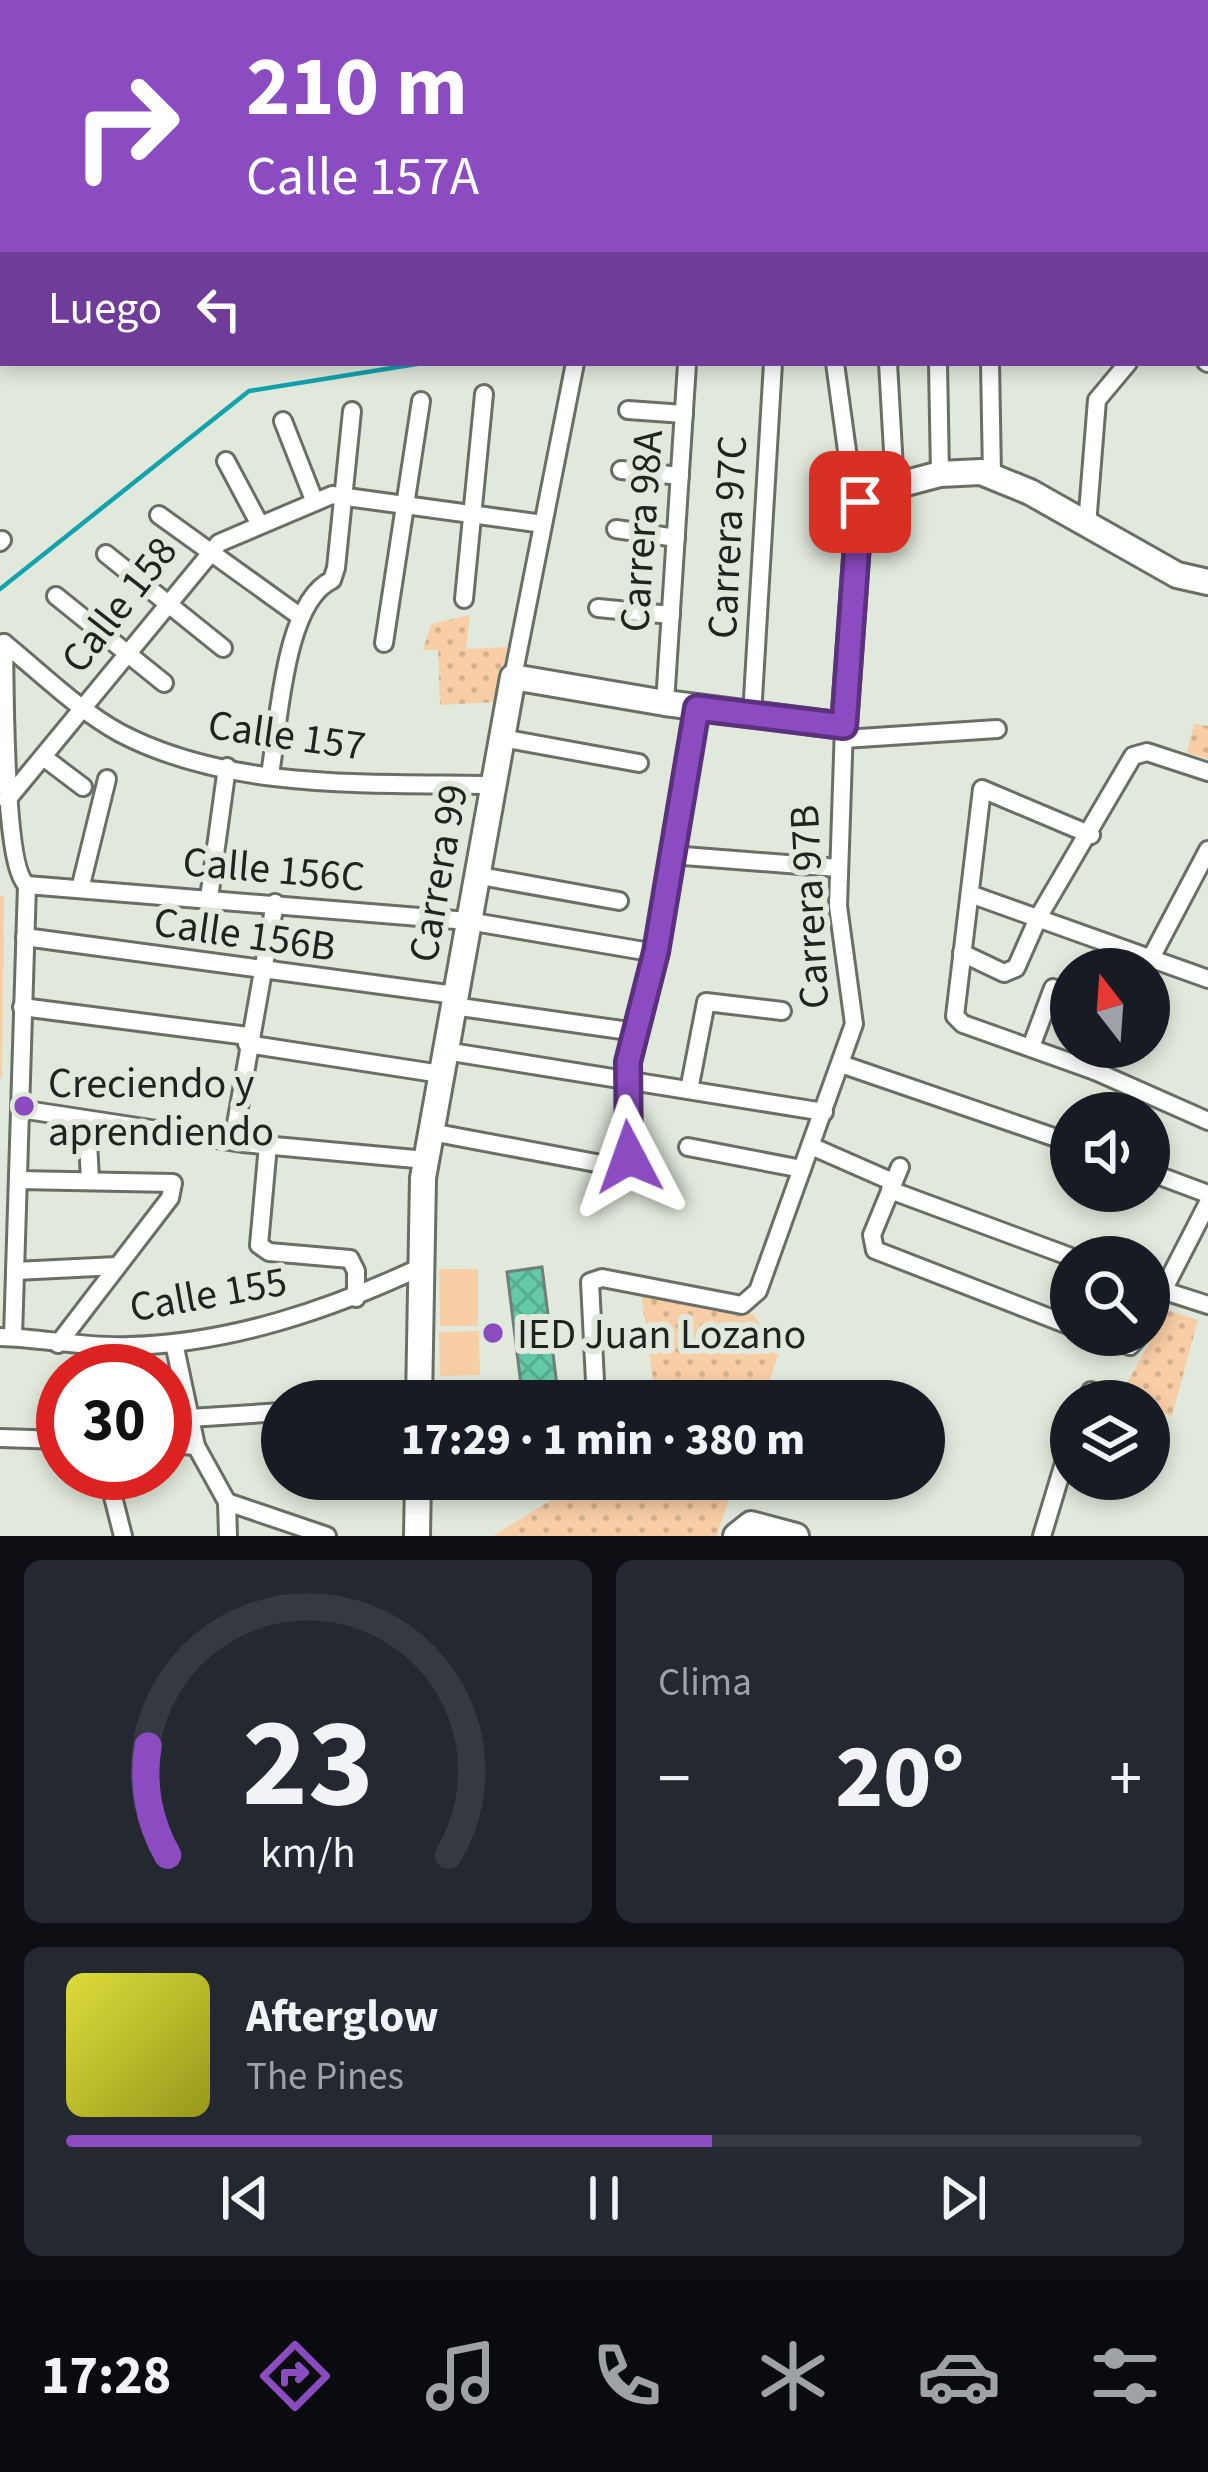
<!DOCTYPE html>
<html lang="es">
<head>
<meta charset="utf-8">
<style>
  body { margin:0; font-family:"Source Sans 3",sans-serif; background:#242831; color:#f1f3f6; height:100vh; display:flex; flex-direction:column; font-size:45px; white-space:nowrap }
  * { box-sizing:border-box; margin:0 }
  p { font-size:39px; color:#9ea1a6 }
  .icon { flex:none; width:66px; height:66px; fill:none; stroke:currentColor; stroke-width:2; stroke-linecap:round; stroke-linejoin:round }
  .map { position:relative; height:1536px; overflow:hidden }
  .details { display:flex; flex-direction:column; gap:24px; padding:24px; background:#0d0f14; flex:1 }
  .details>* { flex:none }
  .guide { position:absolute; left:0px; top:0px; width:1209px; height:366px; box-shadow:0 6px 18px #0003; background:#8c4cc1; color:#fff; overflow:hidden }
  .needle { width:78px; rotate:343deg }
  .controls { position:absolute; left:1050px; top:948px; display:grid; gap:24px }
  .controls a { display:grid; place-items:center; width:120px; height:120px; border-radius:50%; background:#171b24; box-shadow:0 6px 18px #0003; font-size:60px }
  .speed { position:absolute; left:36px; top:1344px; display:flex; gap:24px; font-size:60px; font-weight:700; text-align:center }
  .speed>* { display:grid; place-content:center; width:156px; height:156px; border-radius:50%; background:#171b24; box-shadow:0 6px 18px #0003; line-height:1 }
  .speed .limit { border:18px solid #d22; background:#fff; color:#111 }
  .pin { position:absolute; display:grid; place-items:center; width:102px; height:102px; color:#fff; margin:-51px; border-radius:24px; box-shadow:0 6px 18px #0006 }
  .me { position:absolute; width:132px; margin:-66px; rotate:356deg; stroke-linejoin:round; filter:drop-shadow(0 0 9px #0008) }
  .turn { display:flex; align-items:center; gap:42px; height:252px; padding:0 48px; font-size:54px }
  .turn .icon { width:156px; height:156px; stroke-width:2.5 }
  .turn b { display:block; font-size:84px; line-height:102px }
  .then { display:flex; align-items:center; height:114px; padding:0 48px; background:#0003; gap:24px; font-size:45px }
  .big { font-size:90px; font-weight:800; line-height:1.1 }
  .details .tile { flex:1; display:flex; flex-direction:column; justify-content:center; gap:18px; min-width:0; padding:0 42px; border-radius:18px; background:#242831 }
  .details .dial { align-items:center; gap:0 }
  .dial svg { height:312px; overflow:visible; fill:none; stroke:#363941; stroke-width:7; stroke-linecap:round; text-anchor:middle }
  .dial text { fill:#f1f3f6; stroke:none }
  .song { display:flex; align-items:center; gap:36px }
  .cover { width:144px; height:144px; border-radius:18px; background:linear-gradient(135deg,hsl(60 70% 55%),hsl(60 70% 35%)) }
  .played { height:12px; border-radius:6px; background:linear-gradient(90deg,#8c4cc1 60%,#363941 60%) }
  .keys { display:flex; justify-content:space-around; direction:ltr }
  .heat { display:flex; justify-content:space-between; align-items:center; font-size:66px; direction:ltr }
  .details .tiles { flex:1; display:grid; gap:24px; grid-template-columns:1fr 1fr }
  .tile:last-child { grid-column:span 2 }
  .trip { position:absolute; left:261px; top:1380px; width:684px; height:120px; border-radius:60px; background:#171b24; box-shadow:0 6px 18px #0003; font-weight:800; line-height:120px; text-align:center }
  .dock { display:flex; height:192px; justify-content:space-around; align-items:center; background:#090b0e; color:#9ea1a6 }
  .dock .icon { width:84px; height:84px }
  .dock .selected { color:#8c4cc1 }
  .dock b { font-size:54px; color:#f1f3f6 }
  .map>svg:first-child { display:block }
</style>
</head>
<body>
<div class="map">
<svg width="1208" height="1536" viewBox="0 0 1208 1536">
  <defs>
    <pattern id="park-dots" width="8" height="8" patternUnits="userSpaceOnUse" patternTransform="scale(3)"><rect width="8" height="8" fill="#f8cea6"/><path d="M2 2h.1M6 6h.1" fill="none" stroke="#d4b18e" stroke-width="1.8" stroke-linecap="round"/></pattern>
    <pattern id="building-cross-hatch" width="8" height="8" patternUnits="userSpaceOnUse" patternTransform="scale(3)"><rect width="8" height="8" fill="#64c9a7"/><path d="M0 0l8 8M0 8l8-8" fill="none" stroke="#56ac8f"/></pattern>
  </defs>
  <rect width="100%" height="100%" fill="#e1e9dc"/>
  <!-- grass -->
  <g fill="#f8cea6">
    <path d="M439 1269H478V1326H440Z"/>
    <path d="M479 1331 480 1375 440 1376 439 1332Z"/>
    <path d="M480 1380V1401H438V1381Z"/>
  </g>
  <!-- park -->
  <g fill="url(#park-dots)">
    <path d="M470 615 466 649 507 647 498 702 440 705 438 650H423L431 624Z"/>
    <path d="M1194 724 1208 726V759L1187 753Z"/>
    <path d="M0 896H4L2 1078H0Z"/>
    <path d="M641 1292 753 1314 780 1350 762 1401H656Z"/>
    <path d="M1167 1310 1198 1320 1172 1416 1149 1408V1401L1119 1398Z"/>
    <path d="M585 1479H735L717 1536H493Z"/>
  </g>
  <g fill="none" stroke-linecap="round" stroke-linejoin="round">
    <!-- stream -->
    <g stroke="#13a3ad" stroke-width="4.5">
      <path d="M1206 119 1208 118"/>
      <path d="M1206 143H1208"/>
      <path d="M0 589 249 391 423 363"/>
    </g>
  </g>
  <!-- building -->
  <g fill="url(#building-cross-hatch)" stroke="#707f79" stroke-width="3">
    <path d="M542 1267 559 1401H523L507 1272Z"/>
    <path d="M533 1479H568L569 1486 534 1490Z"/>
  </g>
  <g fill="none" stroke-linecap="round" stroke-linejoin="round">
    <!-- street casing -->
    <g stroke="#686f64" stroke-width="22">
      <g id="street">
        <path d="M695 3 696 0"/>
        <path d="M1206 295 1208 293"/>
        <path d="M1206 362 1208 363"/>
        <path d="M835 363 851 480 860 502"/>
        <path d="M888 363 895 486"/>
        <path d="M938 363 940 474"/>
        <path d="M990 363 992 475"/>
        <path d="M628 410 684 414"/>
        <path d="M283 421 314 500"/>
        <path d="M226 461 259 523"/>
        <path d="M621 470 680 476"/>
        <path d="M159 515 298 615"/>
        <path d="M1087 525 1097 400 1128 363"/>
        <path d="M616 529 676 538"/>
        <path d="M0 542 2 540"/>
        <path d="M106 554 223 648"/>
        <path d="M56 596 164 683"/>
        <path d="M464 599 484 394"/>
        <path d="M598 608 671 615"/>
        <path d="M4 643C5 683 3 866 27 885L13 1337"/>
        <path d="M4 643C41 673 78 710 120 733 231 791 370 783 491 785"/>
        <path d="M384 643 421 401"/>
        <path d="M513 677 575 363"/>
        <path d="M665 703 687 364"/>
        <path d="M752 715 773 363"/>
        <path d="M502 738 639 763"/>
        <path d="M844 739 997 729"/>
        <path d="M46 759 83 787"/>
        <path d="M270 774C279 723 284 602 332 580L336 568 352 411"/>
        <path d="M7 800 219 543 332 495 543 524"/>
        <path d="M1091 835 982 789 955 1016 963 1024 1095 1071 1208 1121"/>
        <path d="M671 855 838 868"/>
        <path d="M475 875 619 901"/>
        <path d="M27 885 468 921 656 953"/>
        <path d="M80 889 107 779"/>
        <path d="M970 894 1208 979"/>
        <path d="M209 898 227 767"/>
        <path d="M25 937 455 995"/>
        <path d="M962 953 1004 973 1016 968 1039 916 1133 756 1147 752 1208 772"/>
        <path d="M1152 956 1208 850"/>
        <path d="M453 1006 636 1032"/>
        <path d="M22 1007 248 1036"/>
        <path d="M247 1044 441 1074"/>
        <path d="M1031 1047 1053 988"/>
        <path d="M445 1051 824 1112"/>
        <path d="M841 1064 1071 1143"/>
        <path d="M1095 1071 1105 1047"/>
        <path d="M689 1090 706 1002 782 1011"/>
        <path d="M20 1109 242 1143 426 1160"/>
        <path d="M87 1122 90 1180"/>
        <path d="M431 1132 612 1166 627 1163 628 1062 656 953 697 708"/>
        <path d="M233 1141 275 903"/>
        <path d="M268 1145 259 1245 269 1252 350 1259 356 1271V1298"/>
        <path d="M811 1146 893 1182"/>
        <path d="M688 1147 802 1169"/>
        <path d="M900 1167 872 1235 875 1250 1071 1326"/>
        <path d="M1149 1172 1208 1194"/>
        <path d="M18 1180 173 1183 170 1198 58 1344"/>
        <path d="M890 1190 1071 1257"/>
        <path d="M15 1271 117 1266"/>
        <path d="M1149 1286 1208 1305"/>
        <path d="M1149 1318 1208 1203"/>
        <path d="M1095 1335 1130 1346 1140 1335"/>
        <path d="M0 1337C43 1338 85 1348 129 1346 231 1343 329 1310 421 1267"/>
        <path d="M174 1343 196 1446 227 1502 228 1536"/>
        <path d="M596 1401 590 1282 602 1278 742 1305 758 1291 854 1024 838 906 844 726"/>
        <path d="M1086 1401 1091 1391"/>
        <path d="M190 1418 282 1412"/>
        <path d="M0 1438 63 1440"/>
        <path d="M165 1444 196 1446"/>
        <path d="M107 1473 123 1536"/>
        <path d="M227 1502 327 1536"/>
        <path d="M1042 1536 1071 1440"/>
      </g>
    </g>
    <!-- secondary casing -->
    <g stroke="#686f64" stroke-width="30">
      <g id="secondary">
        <path d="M419 1401 423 1178 513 677 665 703 844 726 860 502 876 491 940 474 981 472 1030 492 1177 575 1208 582"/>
        <path d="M417 1536 418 1479"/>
        <path d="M736 1536 751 1524 796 1536"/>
      </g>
    </g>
    <!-- street -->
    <use href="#street" stroke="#fff" stroke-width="16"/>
    <!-- secondary -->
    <use href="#secondary" stroke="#fff" stroke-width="24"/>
  </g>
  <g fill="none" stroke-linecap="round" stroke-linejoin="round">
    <!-- route casing -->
    <g stroke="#5b317d" stroke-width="30">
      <path id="route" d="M629 1157 628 1062 656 952 697 708 844 726 860 502"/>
    </g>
    <!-- route -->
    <use href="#route" stroke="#8c4cc1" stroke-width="21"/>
  </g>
  <!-- markers -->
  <g fill="#8c4cc1" stroke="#e1e9dc" stroke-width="4.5">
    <circle cx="24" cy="1106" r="12"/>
    <circle cx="493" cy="1333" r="12"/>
  </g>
  <g text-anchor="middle" stroke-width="12" stroke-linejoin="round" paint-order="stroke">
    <!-- street labels -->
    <g font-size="42" fill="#20231f" stroke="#e1e9dc">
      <text transform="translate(640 531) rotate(-86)" y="15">Carrera 98A</text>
      <text transform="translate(726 537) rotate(-87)" y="15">Carrera 97C</text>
      <text transform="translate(118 604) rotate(-52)" y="15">Calle 158</text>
      <text transform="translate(287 734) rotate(8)" y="15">Calle 157</text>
      <text transform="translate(274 868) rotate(5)" y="15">Calle 156C</text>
      <text transform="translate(437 873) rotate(-80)" y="15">Carrera 99</text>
      <text transform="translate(808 907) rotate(-93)" y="15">Carrera 97B</text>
      <text transform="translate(245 933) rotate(8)" y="15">Calle 156B</text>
      <text transform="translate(208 1293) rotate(-10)" y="15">Calle 155</text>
    </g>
    <!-- poi labels -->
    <g font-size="42" fill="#20231f" stroke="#e1e9dc" text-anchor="start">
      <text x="48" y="1097">Creciendo y<tspan x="48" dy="48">aprendiendo</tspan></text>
      <text x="517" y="1348">IED Juan Lozano</text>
    </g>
  </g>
</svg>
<div class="controls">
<a><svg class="needle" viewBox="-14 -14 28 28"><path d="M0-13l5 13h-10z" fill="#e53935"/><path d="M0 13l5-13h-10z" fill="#9ea1a6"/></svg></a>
<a><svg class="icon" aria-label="sound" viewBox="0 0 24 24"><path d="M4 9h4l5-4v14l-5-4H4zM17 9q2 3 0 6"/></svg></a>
<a><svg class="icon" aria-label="search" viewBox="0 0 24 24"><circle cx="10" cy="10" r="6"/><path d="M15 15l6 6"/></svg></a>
<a><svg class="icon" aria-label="layers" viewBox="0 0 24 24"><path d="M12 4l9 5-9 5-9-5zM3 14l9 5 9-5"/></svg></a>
</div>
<div class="speed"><div class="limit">30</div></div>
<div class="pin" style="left:860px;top:502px;background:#d93025"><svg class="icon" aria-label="arrive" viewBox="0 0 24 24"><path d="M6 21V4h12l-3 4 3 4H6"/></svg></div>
<svg class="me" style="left:629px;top:1157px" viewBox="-20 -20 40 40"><path d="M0-17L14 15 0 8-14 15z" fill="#8c4cc1" stroke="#fff" stroke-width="4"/></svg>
<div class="trip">17:29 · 1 min · 380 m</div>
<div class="guide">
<div class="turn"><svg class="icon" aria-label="right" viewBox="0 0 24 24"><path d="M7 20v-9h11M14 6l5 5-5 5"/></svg><div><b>210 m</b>Calle 157A</div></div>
<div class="then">Luego<svg class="icon" aria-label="left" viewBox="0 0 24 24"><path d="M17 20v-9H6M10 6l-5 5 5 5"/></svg></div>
</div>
</div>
<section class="details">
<div class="tiles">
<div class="tile dial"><svg viewBox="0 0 100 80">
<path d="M14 69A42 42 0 1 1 86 69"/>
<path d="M14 69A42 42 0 0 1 9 41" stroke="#8c4cc1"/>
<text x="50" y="56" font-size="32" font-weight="700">23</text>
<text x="50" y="72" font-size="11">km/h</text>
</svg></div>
<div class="tile"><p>Clima</p>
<div class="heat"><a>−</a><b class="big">20°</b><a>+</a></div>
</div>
<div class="tile">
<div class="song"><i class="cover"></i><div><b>Afterglow</b><p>The Pines</p></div></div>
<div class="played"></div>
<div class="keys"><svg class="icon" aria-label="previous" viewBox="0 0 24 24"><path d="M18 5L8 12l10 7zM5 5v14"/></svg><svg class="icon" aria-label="pause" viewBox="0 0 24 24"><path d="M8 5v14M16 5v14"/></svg><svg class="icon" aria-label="next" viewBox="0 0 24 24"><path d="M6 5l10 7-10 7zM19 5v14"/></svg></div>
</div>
</div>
</section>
<nav class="dock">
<b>17:28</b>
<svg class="icon selected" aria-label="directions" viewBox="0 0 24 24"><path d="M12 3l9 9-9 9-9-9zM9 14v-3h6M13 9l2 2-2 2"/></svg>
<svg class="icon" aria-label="music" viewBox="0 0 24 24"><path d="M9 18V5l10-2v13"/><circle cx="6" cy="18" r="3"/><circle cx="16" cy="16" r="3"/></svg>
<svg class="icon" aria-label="phone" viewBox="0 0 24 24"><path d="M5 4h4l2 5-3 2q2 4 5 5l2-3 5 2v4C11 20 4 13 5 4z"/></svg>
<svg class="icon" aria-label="climate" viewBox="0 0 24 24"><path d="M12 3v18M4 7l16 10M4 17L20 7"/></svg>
<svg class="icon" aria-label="car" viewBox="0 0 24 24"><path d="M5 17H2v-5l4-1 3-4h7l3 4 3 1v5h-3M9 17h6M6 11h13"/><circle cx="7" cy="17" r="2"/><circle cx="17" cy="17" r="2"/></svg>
<svg class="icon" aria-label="filters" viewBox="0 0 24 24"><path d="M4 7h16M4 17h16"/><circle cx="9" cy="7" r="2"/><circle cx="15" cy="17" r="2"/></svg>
</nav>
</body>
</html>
